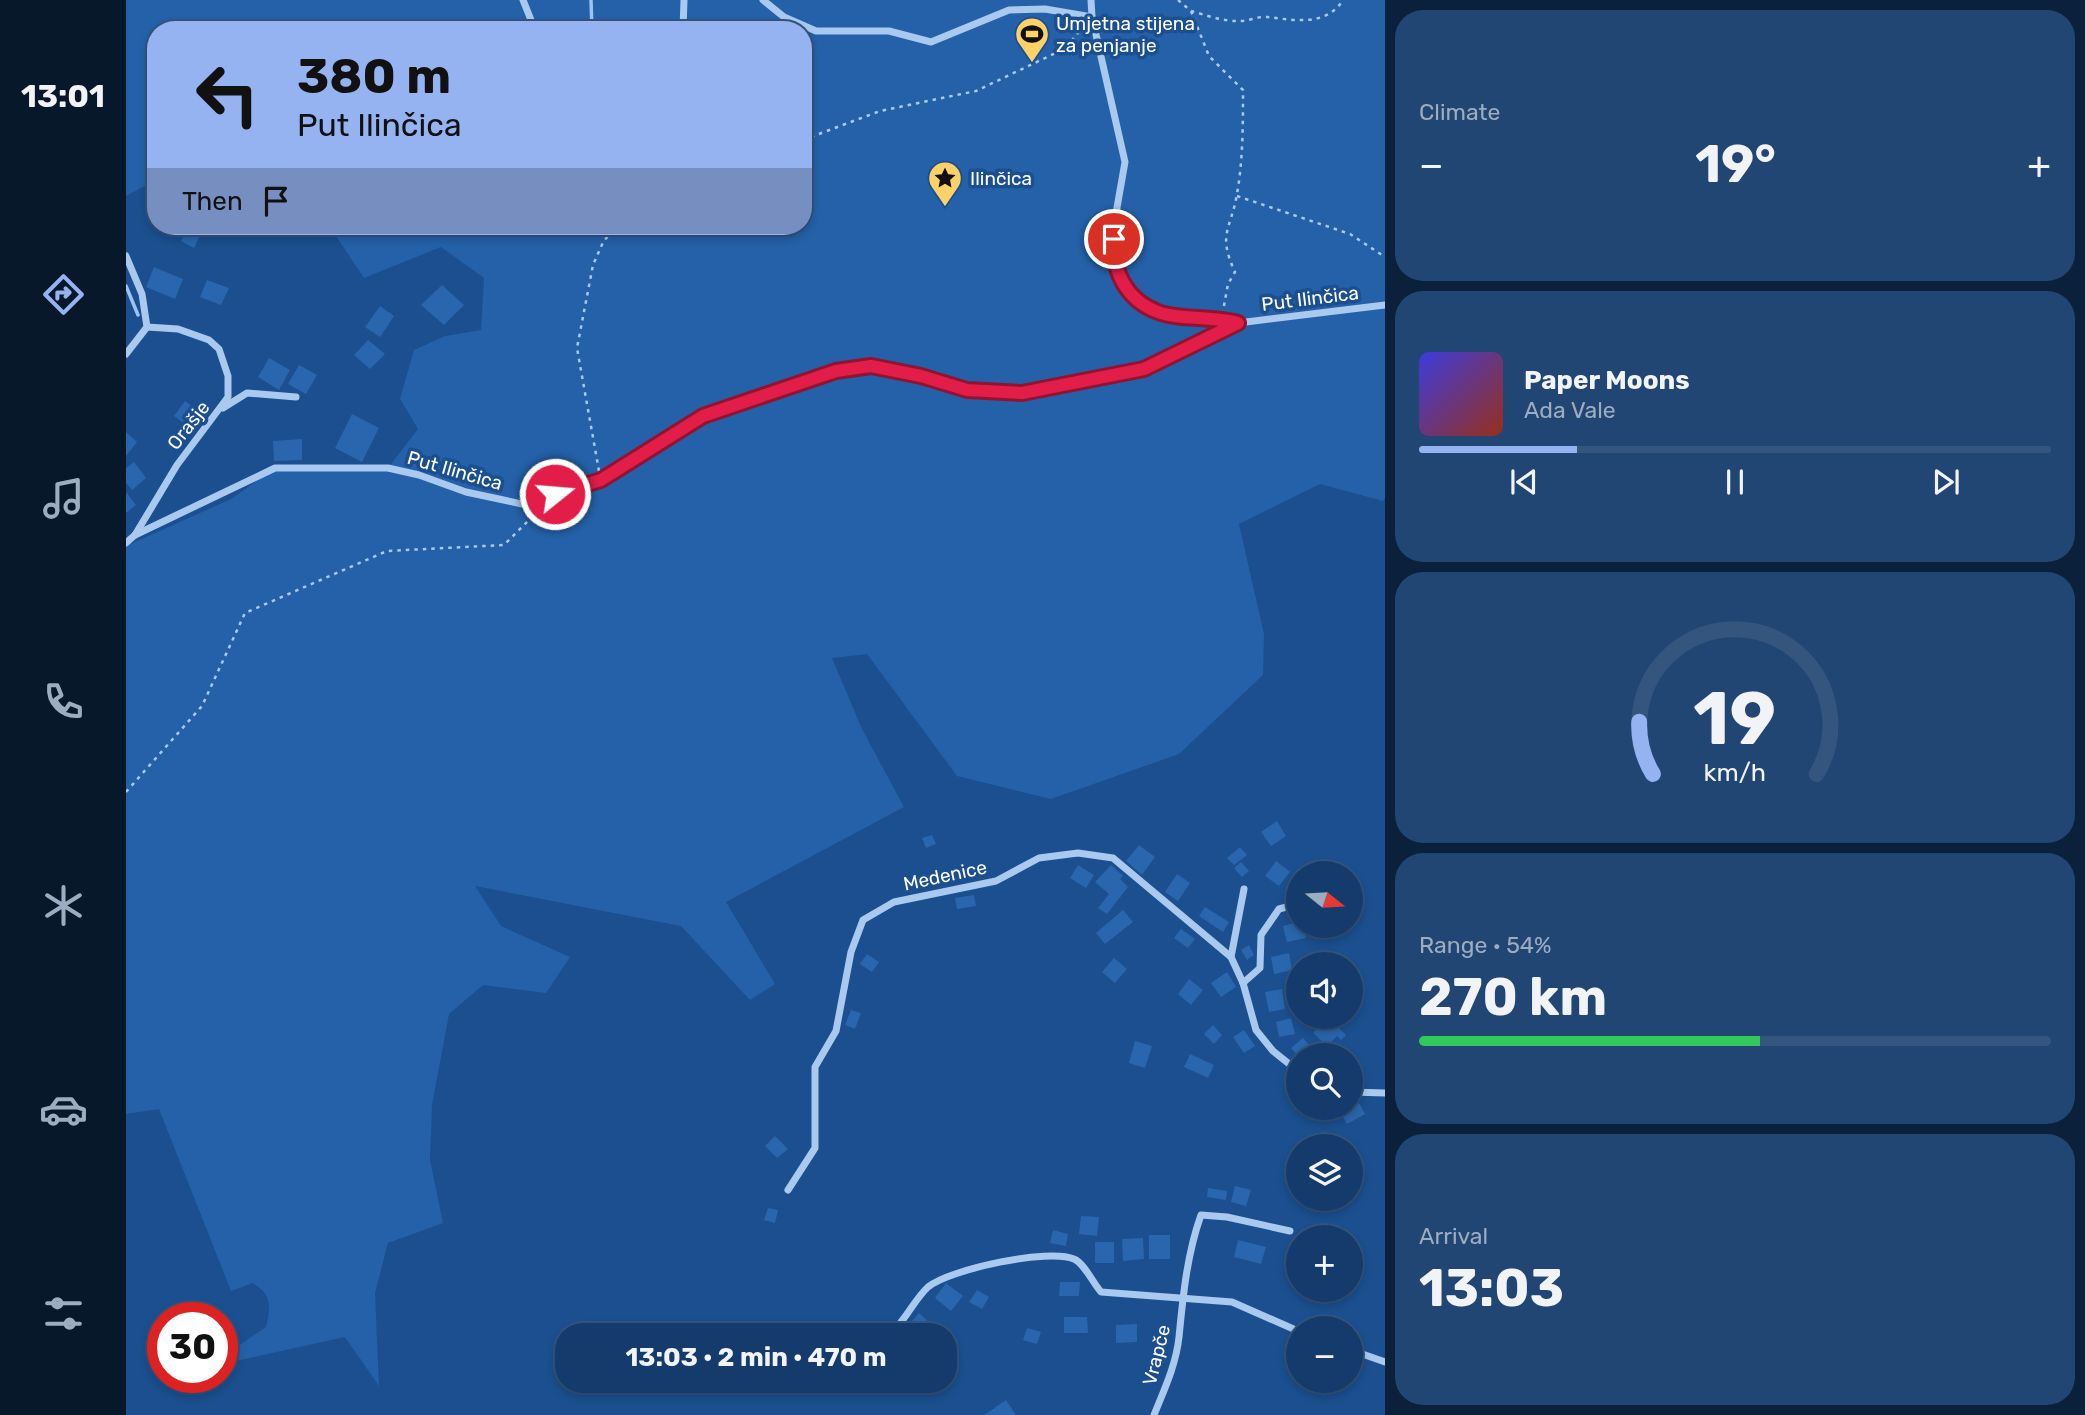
<!DOCTYPE html>
<html lang="en">
<head>
<meta charset="utf-8">
<style>
  body { margin:0; font-family:Rubik,sans-serif; background:#214673; color:#f1f3f6; height:100vh; display:flex; flex-direction:column; font-size:26px; white-space:nowrap }
  * { box-sizing:border-box; margin:0 }
  p { font-size:23px; color:#9dadc1 }
  .icon { flex:none; width:38px; height:38px; fill:none; stroke:currentColor; stroke-width:2; stroke-linecap:round; stroke-linejoin:round }
  .map { position:relative; flex:1; overflow:hidden }
  .panel { display:flex; flex-direction:column; gap:10px; padding:10px; background:#0b203b; width:700px }
  .panel>* { flex:none }
  .top-card { position:absolute; left:21px; top:21px; width:665px; height:214px; border-radius:28px; box-shadow:0 4px 10px #0003,0 0 0 2px #33557e; background:#95b2f1; color:#111; overflow:hidden }
  .needle { width:46px; rotate:108deg }
  .controls { position:absolute; left:1160px; top:861px; display:grid; gap:14px }
  .controls a { display:grid; place-items:center; width:77px; height:77px; border-radius:50%; background:#143b6b; box-shadow:0 4px 10px #0003,0 0 0 2px #33557e; font-size:35px }
  .speed { position:absolute; left:21px; top:1302px; display:flex; gap:14px; font-size:35px; font-weight:700; text-align:center }
  .speed>* { display:grid; place-content:center; width:91px; height:91px; border-radius:50%; background:#143b6b; box-shadow:0 4px 10px #0003,0 0 0 2px #33557e; line-height:1 }
  .speed .limit { border:10px solid #d22; background:#fff; color:#111 }
  .pin { position:absolute; display:grid; place-items:center; width:60px; height:60px; color:#fff; margin:-30px; border:4px solid #fff; border-radius:50%; box-shadow:0 2px 7px #0007 }
  .me { position:absolute; width:77px; margin:-38px; rotate:73deg; stroke-linejoin:round; filter:drop-shadow(0 0 5px #0008) }
  .turn { display:flex; align-items:center; gap:24px; height:147px; padding:0 35px; font-size:32px }
  .turn .icon { width:91px; height:91px; stroke-width:2.5 }
  .turn b { display:block; font-size:49px; line-height:60px }
  .then { display:flex; align-items:center; height:66px; padding:0 35px; background:#0003; gap:14px; font-size:26px }
  .big { font-size:52px; font-weight:700; line-height:1.1 }
  .panel .card { flex:1; display:flex; flex-direction:column; justify-content:center; gap:10px; min-width:0; padding:0 24px; border-radius:28px; background:#214673 }
  .panel .dial { align-items:center; gap:0 }
  .dial svg { height:182px; overflow:visible; fill:none; stroke:#33557e; stroke-width:7; stroke-linecap:round; text-anchor:middle }
  .dial text { fill:#f1f3f6; stroke:none }
  .song { display:flex; align-items:center; gap:21px }
  .cover { width:84px; height:84px; border-radius:10px; background:linear-gradient(135deg,hsl(240 70% 55%),hsl(10 70% 35%)) }
  .played { height:7px; border-radius:4px; background:linear-gradient(90deg,#95b2f1 25%,#33557e 25%) }
  .keys { display:flex; justify-content:space-around; direction:ltr }
  .heat { display:flex; justify-content:space-between; align-items:center; font-size:38px; direction:ltr }
  .charge { height:10px; border-radius:5px; background:linear-gradient(90deg,#34c759 54%,#33557e 0) }
  .trip { position:absolute; left:429px; top:1323px; width:402px; height:70px; border-radius:28px; background:#143b6b; box-shadow:0 4px 10px #0003,0 0 0 2px #33557e; font-weight:700; line-height:70px; text-align:center }
  main { display:flex; flex:1; min-height:0 }
  .menu { display:flex; flex-direction:column; width:126px; justify-content:space-around; align-items:center; background:#08182b; color:#9dadc1 }
  .menu .icon { width:49px; height:49px }
  .menu .active { color:#95b2f1 }
  .menu b { font-size:32px; color:#f1f3f6 }
  .map>svg:first-child { display:block }
</style>
</head>
<body>
<main>
<nav class="menu">
<b>13:01</b>
<svg class="icon active" aria-label="directions" viewBox="0 0 24 24"><path d="M12 3l9 9-9 9-9-9zM9 14v-3h6M13 9l2 2-2 2"/></svg>
<svg class="icon" aria-label="music" viewBox="0 0 24 24"><path d="M9 18V5l10-2v13"/><circle cx="6" cy="18" r="3"/><circle cx="16" cy="16" r="3"/></svg>
<svg class="icon" aria-label="phone" viewBox="0 0 24 24"><path d="M5 4h4l2 5-3 2q2 4 5 5l2-3 5 2v4C11 20 4 13 5 4z"/></svg>
<svg class="icon" aria-label="climate" viewBox="0 0 24 24"><path d="M12 3v18M4 7l16 10M4 17L20 7"/></svg>
<svg class="icon" aria-label="car" viewBox="0 0 24 24"><path d="M5 17H2v-5l4-1 3-4h7l3 4 3 1v5h-3M9 17h6M6 11h13"/><circle cx="7" cy="17" r="2"/><circle cx="17" cy="17" r="2"/></svg>
<svg class="icon" aria-label="filters" viewBox="0 0 24 24"><path d="M4 7h16M4 17h16"/><circle cx="9" cy="7" r="2"/><circle cx="15" cy="17" r="2"/></svg>
</nav>
<div class="map">
<svg width="1259" height="1415" viewBox="0 0 1259 1415">
  <rect width="100%" height="100%" fill="#1b4f8f"/>
  <!-- green -->
  <path fill="#2461a8" d="M0 0H1259V498L1257 501 1194 484 1113 524 1138 634 1137 675 1053 754 925 799 831 776 741 654 706 658 736 729 778 807 600 902 649 984 624 1000 555 926 349 886 375 926 444 957 420 993 357 985 323 1014 306 1105 304 1160 317 1223 262 1243 249 1293 253 1386 219 1337 105 1362 102 1353 140 1327C145 1306 146 1295 127 1283L105 1291 33 1109 0 1114V546L105 499 149 468H262L292 429 274 399 288 350 319 336 355 330 358 278 315 247 238 278 203 226H677V30H30V180L0 196Z"/>
  <g fill="none" stroke-linecap="round" stroke-linejoin="round">
    <!-- stream -->
    <g stroke="#9cc4f0" stroke-width="3.5">
      <path d="M465 0 466 30"/>
      <path d="M0 286 12 315"/>
    </g>
  </g>
  <!-- building -->
  <g fill="#2a66ad">
    <path d="M87 226H104L98 237 85 230Z"/>
    <path d="M61 228 74 235 68 248 55 241Z"/>
    <path d="M28 267 57 279 49 299 20 287Z"/>
    <path d="M81 280 103 288 95 305 74 297Z"/>
    <path d="M316 285 338 305 318 325 295 305Z"/>
    <path d="M254 306 268 316 254 337 239 327Z"/>
    <path d="M242 340 259 354 244 369 228 355Z"/>
    <path d="M143 358 164 370 153 390 132 377Z"/>
    <path d="M173 365 191 375 180 394 162 384Z"/>
    <path d="M59 401 75 413 64 428 48 416Z"/>
    <path d="M226 414 253 428 236 462 209 448Z"/>
    <path d="M0 432 11 442 0 456Z"/>
    <path d="M176 439V460L148 461 147 441Z"/>
    <path d="M8 462 20 478 6 490 0 483V468Z"/>
    <path d="M0 492 10 505 0 513Z"/>
    <path d="M1151 821 1160 836 1145 846 1135 832Z"/>
    <path d="M806 835 810 844 800 848 796 838Z"/>
    <path d="M1013 845 1029 857 1016 875 1000 861Z"/>
    <path d="M1114 847 1121 855 1108 865 1101 858Z"/>
    <path d="M1150 861 1164 872 1153 886 1139 876Z"/>
    <path d="M1115 862 1123 871 1116 877 1108 868Z"/>
    <path d="M952 865 968 875 960 888 944 878Z"/>
    <path d="M985 865 997 876 994 879 1002 887 981 914 972 908 983 894 969 882Z"/>
    <path d="M1051 874 1064 883 1052 901 1039 892Z"/>
    <path d="M848 895 850 906 831 909 829 898Z"/>
    <path d="M1079 907 1103 922 1097 932 1073 916Z"/>
    <path d="M997 910 1007 922 979 944 970 933Z"/>
    <path d="M1172 922V926H1177L1180 938 1161 942 1157 926Z"/>
    <path d="M1055 929 1069 939 1062 948 1048 938Z"/>
    <path d="M1123 945 1128 955 1121 960 1115 950Z"/>
    <path d="M1163 953 1166 970 1148 974 1145 957Z"/>
    <path d="M741 954 753 962 746 972 734 964Z"/>
    <path d="M988 958 1001 969 989 983 976 972Z"/>
    <path d="M1101 972 1110 987 1095 997 1085 983Z"/>
    <path d="M1063 979 1077 990 1065 1005 1052 994Z"/>
    <path d="M1156 989 1159 1009 1143 1012 1139 992Z"/>
    <path d="M725 1010 735 1013 729 1029 719 1025Z"/>
    <path d="M1202 1017 1220 1035 1215 1040 1211 1036 1201 1046 1187 1033Z"/>
    <path d="M1165 1018 1169 1034 1153 1037 1150 1022Z"/>
    <path d="M1087 1025 1096 1035 1088 1044 1078 1034Z"/>
    <path d="M1118 1030 1129 1046 1118 1053 1107 1037Z"/>
    <path d="M1177 1038 1189 1052 1186 1055H1171L1165 1048Z"/>
    <path d="M1009 1041 1026 1046 1019 1068 1003 1063Z"/>
    <path d="M1064 1054 1088 1065 1082 1078 1058 1067Z"/>
    <path d="M1231 1099 1239 1114 1221 1124 1212 1108H1225V1102Z"/>
    <path d="M649 1136 662 1149 651 1158 639 1146Z"/>
    <path d="M1109 1186 1125 1190 1120 1206 1105 1202Z"/>
    <path d="M1082 1188 1101 1191 1100 1200 1081 1197Z"/>
    <path d="M642 1208 652 1210 649 1223 638 1220Z"/>
    <path d="M955 1216 973 1217 971 1236 953 1234Z"/>
    <path d="M927 1230 942 1234 940 1246 924 1243Z"/>
    <path d="M1182 1230 1200 1237H1179Z"/>
    <rect x="1023" y="1235" width="21" height="24"/>
    <path d="M1017 1238 1018 1259 997 1261 996 1239Z"/>
    <path d="M1112 1240 1140 1247 1135 1264 1108 1257Z"/>
    <rect x="969" y="1242" width="19" height="21"/>
    <path d="M934 1282H954L953 1296H933Z"/>
    <path d="M820 1283 837 1296 825 1311 809 1298Z"/>
    <path d="M851 1290 863 1297 856 1309 843 1302Z"/>
    <path d="M793 1313 808 1327 801 1335H788L780 1328Z"/>
    <path d="M938 1317H961L962 1333H938Z"/>
    <path d="M1011 1324V1342L990 1343V1325Z"/>
    <path d="M901 1328 915 1332 911 1344 897 1340Z"/>
    <path d="M1183 1381H1207L1203 1390 1182 1383Z"/>
    <path d="M880 1400 890 1415H858Z"/>
  </g>
  <g fill="none" stroke-linecap="round" stroke-linejoin="round">
    <!-- path -->
    <g stroke="#a9c9ee" stroke-width="2.5" stroke-dasharray="3.5 5" stroke-linecap="butt">
      <path d="M1052 0 1065 11 1083 56 1117 90C1117 124 1117 160 1111 194 1105 230 1091 233 1109 272L1102 284 1097 311"/>
      <path d="M1065 11C1080 15 1098 22 1114 21 1123 21 1132 16 1141 17 1168 20 1200 27 1217 0"/>
      <path d="M677 140 754 111 850 91 938 49 959 25"/>
      <path d="M1111 196 1224 234 1259 257"/>
      <path d="M473 471 451 348 467 265 478 240 495 226"/>
      <path d="M0 792 76 706 119 613 261 551 378 545 413 510"/>
    </g>
    <!-- minor -->
    <g stroke="#a9c9ee" stroke-width="7">
      <path d="M397 0 409 30"/>
      <path d="M637 0 658 17 690 31H763L805 42 883 10 919 9 966 17"/>
      <path d="M965 0 966 17 999 162 989 219 986 259 998 288 1032 312 1112 323 1259 305"/>
      <path d="M557 30 558 0"/>
      <path d="M0 256 16 294 21 327 52 329 83 340 93 349 102 376V397L51 465 9 535 0 543"/>
      <path d="M0 354 21 327"/>
      <path d="M97 408 121 393 170 397"/>
      <path d="M9 535 149 468H262L293 475 340 492 396 504 475 480 577 416 710 371 745 366 795 376 841 390 896 393 1018 369 1112 323"/>
      <path d="M1105 957 1118 889"/>
      <path d="M1117 983 1134 968 1135 935 1153 909 1172 904"/>
      <path d="M1225 1092 1259 1093"/>
      <path d="M662 1190 689 1148V1067L710 1031 725 952 737 920 768 902 870 881 913 858 952 853 987 858 1105 957 1117 983 1130 1030 1147 1051 1172 1071"/>
      <path d="M775 1322C784 1311 792 1296 802 1287 824 1269 923 1248 948 1259 958 1263 967 1283 975 1292L1106 1302 1172 1331"/>
      <path d="M1225 1350 1259 1362"/>
      <path d="M1028 1415C1038 1390 1050 1365 1053 1337 1057 1296 1061 1254 1075 1215L1101 1217 1164 1231"/>
    </g>
  </g>
  <g fill="none" stroke-linecap="round" stroke-linejoin="round">
    <!-- route casing -->
    <g stroke="#92132f" stroke-width="18">
      <path id="route" d="M429 494 475 480 577 416 710 371 745 366 795 376 841 390 896 393 1018 369 1112 323C1088 316 1052 320 1032 312 1000 300 986 271 988 239"/>
    </g>
    <!-- route -->
    <use href="#route" stroke="#e11d48" stroke-width="12"/>
  </g>
  <!-- icons -->
  <defs>
    <g id="stadium-pin" transform="scale(1.75)"><path d="M0 17L-7.5 6A9.5 9.5 0 1 1 7.5 6Z" fill="#ffd166" stroke="#1b4f8f"/><path d="M0-5a6.5 5 0 1 0 0 10a6.5 5 0 1 0 0-10ZM-3.5-1.8h7v3.6h-7Z" fill="#111"/></g>
    <g id="sight-pin" transform="scale(1.75)"><path d="M0 17L-7.5 6A9.5 9.5 0 1 1 7.5 6Z" fill="#ffd166" stroke="#1b4f8f"/><path d="M0-6L1.8-2.2L6-1.7L2.9 1.2L3.7 5.4L0 3.3L-3.7 5.4L-2.9 1.2L-6-1.7L-1.8-2.2Z" fill="#111"/></g>
  </defs>
  <g fill-rule="evenodd">
    <use href="#stadium-pin" x="906" y="34"/>
    <use href="#sight-pin" x="819" y="178"/>
  </g>
  <g text-anchor="middle" stroke-width="7" stroke-linejoin="round" paint-order="stroke">
    <!-- poi labels -->
    <g font-size="19" fill="#fff" stroke="#1b4f8f" text-anchor="start">
      <text x="930" y="30">Umjetna stijena<tspan x="930" dy="22">za penjanje</tspan></text>
      <text x="844" y="185">Ilinčica</text>
    </g>
    <!-- street labels -->
    <g font-size="19" fill="#fff" stroke="#1b4f8f">
      <text transform="translate(1184 298) rotate(-7)" y="7">Put Ilinčica</text>
      <text transform="translate(62 425) rotate(-52)" y="7">Orašje</text>
      <text transform="translate(329 470) rotate(16)" y="7">Put Ilinčica</text>
      <text transform="translate(819 875) rotate(-12)" y="7">Medenice</text>
      <text transform="translate(1030 1355) rotate(-76)" y="7">Vrapče</text>
    </g>
  </g>
</svg>
<div class="controls">
<a><svg class="needle" viewBox="-14 -14 28 28"><path d="M0-13l5 13h-10z" fill="#e53935"/><path d="M0 13l5-13h-10z" fill="#9dadc1"/></svg></a>
<a><svg class="icon" aria-label="sound" viewBox="0 0 24 24"><path d="M4 9h4l5-4v14l-5-4H4zM17 9q2 3 0 6"/></svg></a>
<a><svg class="icon" aria-label="search" viewBox="0 0 24 24"><circle cx="10" cy="10" r="6"/><path d="M15 15l6 6"/></svg></a>
<a><svg class="icon" aria-label="layers" viewBox="0 0 24 24"><path d="M12 4l9 5-9 5-9-5zM3 14l9 5 9-5"/></svg></a>
<a>+</a>
<a>−</a>
</div>
<div class="speed"><div class="limit">30</div></div>
<div class="pin" style="left:988px;top:239px;background:#d93025"><svg class="icon" aria-label="arrive" viewBox="0 0 24 24"><path d="M6 21V4h12l-3 4 3 4H6"/></svg></div>
<svg class="me" style="left:429px;top:494px" viewBox="-20 -20 40 40"><circle r="17" fill="#e11d48" stroke="#fff" stroke-width="3"/><path d="M0-11L8 9 0 5-8 9z" fill="#fff"/></svg>
<div class="trip">13:03 · 2 min · 470 m</div>
<div class="top-card">
<div class="turn"><svg class="icon" aria-label="left" viewBox="0 0 24 24"><path d="M17 20v-9H6M10 6l-5 5 5 5"/></svg><div><b>380 m</b>Put Ilinčica</div></div>
<div class="then">Then<svg class="icon" aria-label="arrive" viewBox="0 0 24 24"><path d="M6 21V4h12l-3 4 3 4H6"/></svg></div>
</div>
</div>
<section class="panel">
<div class="card"><p>Climate</p>
<div class="heat"><a>−</a><b class="big">19°</b><a>+</a></div>
</div>
<div class="card">
<div class="song"><i class="cover"></i><div><b>Paper Moons</b><p>Ada Vale</p></div></div>
<div class="played"></div>
<div class="keys"><svg class="icon" aria-label="previous" viewBox="0 0 24 24"><path d="M18 5L8 12l10 7zM5 5v14"/></svg><svg class="icon" aria-label="pause" viewBox="0 0 24 24"><path d="M8 5v14M16 5v14"/></svg><svg class="icon" aria-label="next" viewBox="0 0 24 24"><path d="M6 5l10 7-10 7zM19 5v14"/></svg></div>
</div>
<div class="card dial"><svg viewBox="0 0 100 80">
<path d="M14 69A42 42 0 1 1 86 69"/>
<path d="M14 69A42 42 0 0 1 8 46" stroke="#95b2f1"/>
<text x="50" y="56" font-size="32" font-weight="700">19</text>
<text x="50" y="72" font-size="11">km/h</text>
</svg></div>
<div class="card"><p>Range · 54%</p><b class="big">270 km</b><div class="charge"></div></div>
<div class="card"><p>Arrival</p><b class="big">13:03</b></div>
</section>
</main>
</body>
</html>
